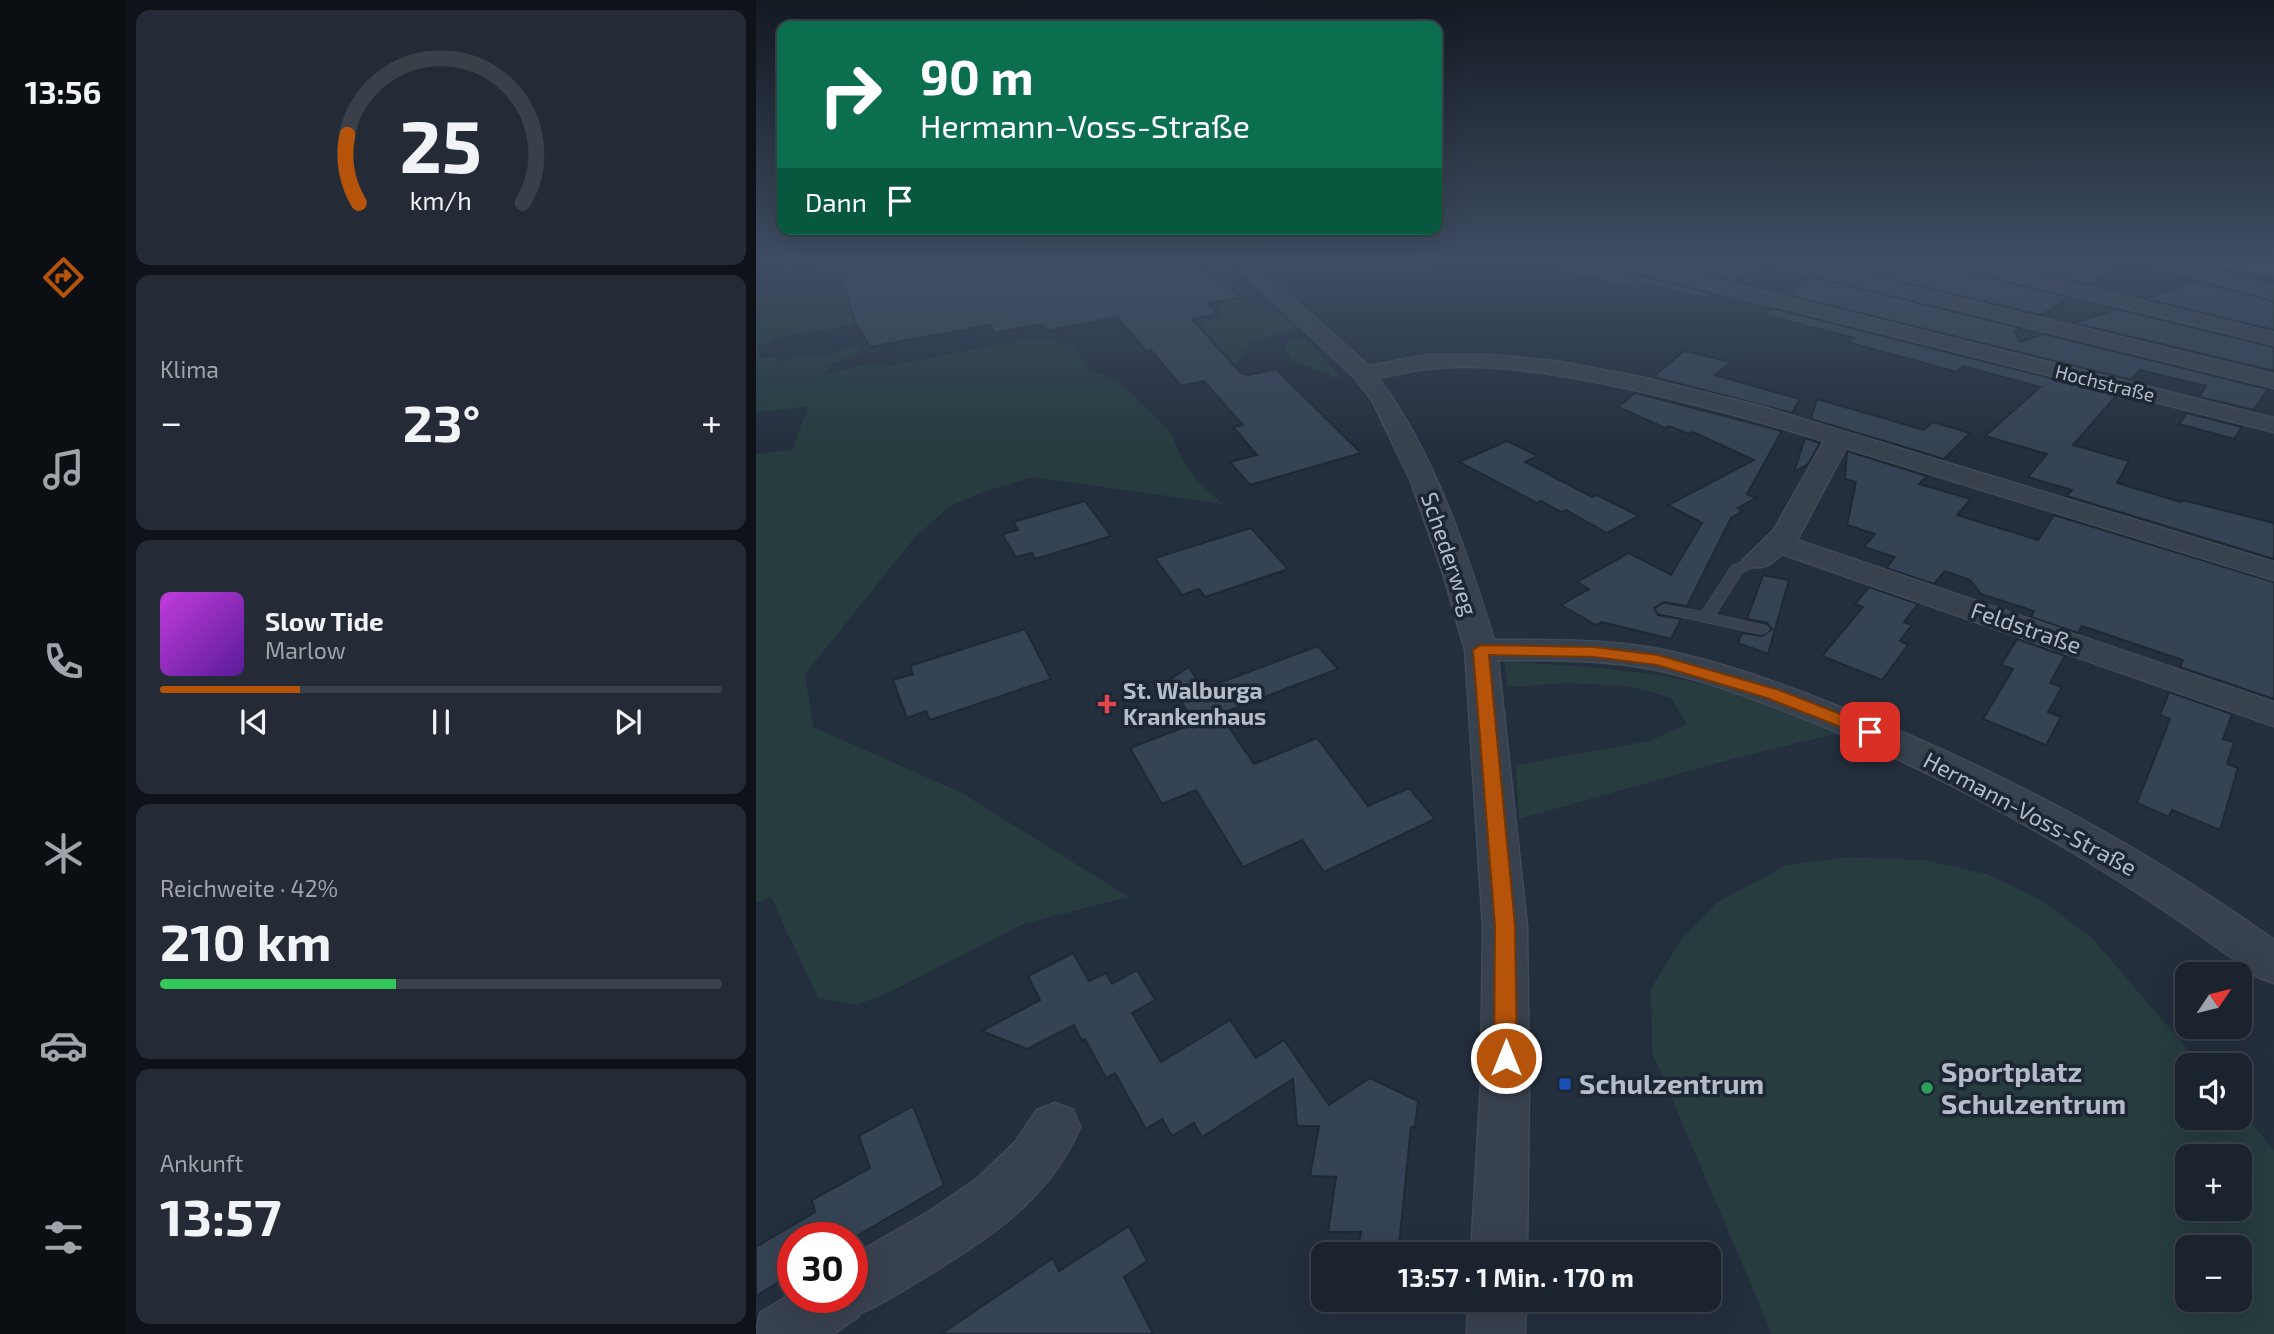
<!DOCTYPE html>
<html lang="de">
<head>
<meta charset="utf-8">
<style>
  body { margin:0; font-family:"Exo 2",sans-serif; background:#242b36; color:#f1f3f6; height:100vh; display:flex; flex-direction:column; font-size:26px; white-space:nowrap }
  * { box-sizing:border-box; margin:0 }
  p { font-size:23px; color:#a0a4aa }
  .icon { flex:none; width:38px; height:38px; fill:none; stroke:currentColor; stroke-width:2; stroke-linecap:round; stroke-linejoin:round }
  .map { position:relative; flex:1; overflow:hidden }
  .sheet { display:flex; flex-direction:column; gap:10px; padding:10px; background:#0f1319; width:630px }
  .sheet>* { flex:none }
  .banner { position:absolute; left:21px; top:21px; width:665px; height:214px; border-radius:14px; box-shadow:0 7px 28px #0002,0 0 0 2px #39404a; background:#0b6e4f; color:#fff; overflow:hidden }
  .needle { width:46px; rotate:55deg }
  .fabs { position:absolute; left:1419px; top:962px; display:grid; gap:14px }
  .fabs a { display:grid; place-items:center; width:77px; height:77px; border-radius:14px; background:#1b232e; box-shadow:0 7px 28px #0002,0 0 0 2px #39404a; font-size:35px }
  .speed { position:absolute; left:21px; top:1222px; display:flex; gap:14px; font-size:35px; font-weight:700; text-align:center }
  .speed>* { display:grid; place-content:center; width:91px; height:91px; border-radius:50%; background:#1b232e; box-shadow:0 7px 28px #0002,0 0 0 2px #39404a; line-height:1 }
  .speed .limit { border:10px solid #d22; background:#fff; color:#111 }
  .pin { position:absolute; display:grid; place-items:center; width:60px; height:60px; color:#fff; margin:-30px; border-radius:14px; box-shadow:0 4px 10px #0006 }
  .me { position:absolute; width:77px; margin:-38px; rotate:0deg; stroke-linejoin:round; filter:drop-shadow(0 0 5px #0008) }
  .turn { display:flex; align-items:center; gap:24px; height:147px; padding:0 28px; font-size:32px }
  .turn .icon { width:91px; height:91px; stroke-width:2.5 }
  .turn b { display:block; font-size:49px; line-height:60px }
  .then { display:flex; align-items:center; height:66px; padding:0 28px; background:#0003; gap:14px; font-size:26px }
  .big { font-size:52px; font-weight:700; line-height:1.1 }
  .sheet .widget { flex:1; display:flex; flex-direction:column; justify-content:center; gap:10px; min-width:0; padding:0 24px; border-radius:14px; background:#242b36 }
  .sheet .dial { align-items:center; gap:0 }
  .dial svg { height:182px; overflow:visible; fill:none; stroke:#39404a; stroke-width:7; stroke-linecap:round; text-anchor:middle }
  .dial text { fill:#f1f3f6; stroke:none }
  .song { display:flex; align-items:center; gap:21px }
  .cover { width:84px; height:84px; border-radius:10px; background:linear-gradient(135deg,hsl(290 70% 55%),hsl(270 70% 35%)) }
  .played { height:7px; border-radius:4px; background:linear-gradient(90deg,#b45309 25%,#39404a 25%) }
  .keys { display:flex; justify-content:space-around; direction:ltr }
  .heat { display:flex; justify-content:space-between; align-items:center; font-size:38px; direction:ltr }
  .charge { height:10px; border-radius:5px; background:linear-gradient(90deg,#34c759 42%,#39404a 0) }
  .trip { position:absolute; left:555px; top:1242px; width:410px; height:70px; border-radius:14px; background:#1b232e; box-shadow:0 7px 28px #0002,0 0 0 2px #39404a; font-weight:700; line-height:70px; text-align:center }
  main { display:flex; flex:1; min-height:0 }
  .menu { display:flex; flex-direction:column; width:126px; justify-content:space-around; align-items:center; background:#0b0e12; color:#a0a4aa }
  .menu .icon { width:49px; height:49px }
  .menu .current { color:#b45309 }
  .menu b { font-size:32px; color:#f1f3f6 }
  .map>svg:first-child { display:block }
</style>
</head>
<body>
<main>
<nav class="menu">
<b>13:56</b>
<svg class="icon current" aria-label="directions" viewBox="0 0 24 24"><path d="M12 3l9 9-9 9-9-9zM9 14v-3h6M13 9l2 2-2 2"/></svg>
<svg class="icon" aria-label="music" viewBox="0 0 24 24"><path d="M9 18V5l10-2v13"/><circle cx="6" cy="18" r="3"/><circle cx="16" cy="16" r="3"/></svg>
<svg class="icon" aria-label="phone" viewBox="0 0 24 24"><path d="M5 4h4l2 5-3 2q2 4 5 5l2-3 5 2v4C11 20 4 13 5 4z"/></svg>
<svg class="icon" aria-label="climate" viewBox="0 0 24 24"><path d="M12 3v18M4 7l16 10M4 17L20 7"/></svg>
<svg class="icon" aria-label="car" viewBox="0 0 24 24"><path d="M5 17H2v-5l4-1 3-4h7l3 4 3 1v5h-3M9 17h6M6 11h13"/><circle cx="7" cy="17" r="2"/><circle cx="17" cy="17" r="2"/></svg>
<svg class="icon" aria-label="filters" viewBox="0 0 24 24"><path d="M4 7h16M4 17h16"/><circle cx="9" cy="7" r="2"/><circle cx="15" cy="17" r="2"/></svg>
</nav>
<section class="sheet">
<div class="widget dial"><svg viewBox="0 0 100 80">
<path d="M14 69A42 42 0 1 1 86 69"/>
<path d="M14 69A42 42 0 0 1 9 39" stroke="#b45309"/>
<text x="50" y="56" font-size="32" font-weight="700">25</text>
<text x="50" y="72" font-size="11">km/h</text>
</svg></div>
<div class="widget"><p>Klima</p>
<div class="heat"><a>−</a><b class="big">23°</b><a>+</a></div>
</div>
<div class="widget">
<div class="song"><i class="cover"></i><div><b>Slow Tide</b><p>Marlow</p></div></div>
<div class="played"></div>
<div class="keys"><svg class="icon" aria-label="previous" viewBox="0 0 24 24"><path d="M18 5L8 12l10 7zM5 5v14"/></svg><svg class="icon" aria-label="pause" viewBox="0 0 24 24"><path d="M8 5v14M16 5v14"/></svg><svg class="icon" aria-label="next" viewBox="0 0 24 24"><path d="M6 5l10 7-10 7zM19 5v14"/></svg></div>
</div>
<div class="widget"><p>Reichweite · 42%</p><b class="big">210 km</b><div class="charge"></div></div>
<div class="widget"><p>Ankunft</p><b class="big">13:57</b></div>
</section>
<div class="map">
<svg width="1518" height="1334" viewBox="0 0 1518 1334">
  <rect width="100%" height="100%" fill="#242f3e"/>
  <!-- green -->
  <g fill="#263c3f" fill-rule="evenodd">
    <path d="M48 259H71L72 267 0 279 48 265 42 261Z"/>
    <path d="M155 284 99 324 15 339V342L2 345 4 359 17 357 19 361 84 352 83 349 104 346 106 352 76 364 69 374 111 364 136 365 279 338 316 345 334 370 362 381 413 430 427 461 440 480 467 504 277 477 226 492 193 507 160 536 49 674 57 727 204 792 373 897 267 924 134 992 100 1005 62 998 15 897 0 903V454L36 450 52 407 0 412V299Z"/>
    <path d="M486 299 502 310 525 314 543 328 495 342 481 363 470 367 457 339 442 322 466 317 460 310 466 308 462 304Z"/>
    <path d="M547 337 588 381 535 360 529 348 535 341Z"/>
    <path d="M748 661C814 666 881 668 945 684 994 695 1041 715 1087 732L976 759 763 819 760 765 893 741 931 724 915 698 877 687 847 685 809 683 752 687Z"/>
    <path d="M1092 857 1168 860 1231 874 1283 899 1336 938 1446 1066H1432V1118H1484V1110L1518 1150V1334H1016L896 1052 895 988 926 939 962 902 1031 865ZM1432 1157H1484V1209H1432ZM1432 1248H1484V1300H1432Z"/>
  </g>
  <!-- building -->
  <g fill="#364354" stroke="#1f2835" stroke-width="2">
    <path d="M79 259H282L284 262 307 259H435L486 297 452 303 462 314 436 319 485 373 492 375 520 369 605 453 494 485 474 462 501 455 477 427 487 425 448 381 425 386 395 350 390 351 361 317 290 331 286 324 238 333 234 325 114 347 99 322Z"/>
    <path d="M800 259H842L847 266 958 294 949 299 894 285 885 289 874 288 799 269Z"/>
    <path d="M885 259H1006L1010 264 979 282Z"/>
    <path d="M1076 259H1181L1186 266 1314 297 1285 315 1070 264Z"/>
    <path d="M1224 259H1376L1333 285Z"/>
    <path d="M1054 276 1265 328 1259 332 1264 342 1288 334 1512 389 1498 410 1443 397 1450 386 1384 370 1375 380 1032 295Z"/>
    <path d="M1439 281 1518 301V330L1389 299Z"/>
    <path d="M1016 308 1361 395 1317 445 1373 461 1361 483 1425 502 1427 500 1518 523V559L1311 496 1316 490 1272 477 1291 454 1229 436 1284 387 1207 366 1201 372 1091 342 1098 338 1008 315Z"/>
    <path d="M1360 309 1518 347V371L1318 323Z"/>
    <path d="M928 351 975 362 959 375 1044 399 1036 413 897 377Z"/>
    <path d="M879 393 1026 431 991 494 1000 498 982 508 987 511 975 518 931 606 908 602 898 608 902 615 925 619 915 639 846 622 840 625 805 605 833 589 821 582 873 553 915 575 946 523 912 505 998 460 937 432 933 434 913 426 909 428 862 407Z"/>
    <path d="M1061 399 1168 430 1177 422 1214 433 1188 459 1055 419Z"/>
    <path d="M1431 413 1486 427 1478 439 1423 424Z"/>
    <path d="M1049 438 1064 443 1052 464 1038 472Z"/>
    <path d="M751 441 782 456 769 462 836 497 841 495 883 516 851 533 810 510 805 512 785 501 781 503 703 462Z"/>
    <path d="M1091 451 1171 476 1163 484 1215 499 1201 515 1282 540 1298 515 1518 582V699L1424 667 1427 660 1326 626 1322 633 1275 617 1278 611 1225 594 1214 580 1189 571 1178 584 1130 568 1139 557 1108 547 1119 534 1091 525 1100 482 1089 479Z"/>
    <path d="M329 501 355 536 279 559 276 553 260 557 246 534 262 530 257 522Z"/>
    <path d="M495 528 532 569 449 597 443 589 426 595 399 558Z"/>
    <path d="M1007 575 1033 580 1012 654 982 643 986 633 1006 636 1016 629 1011 623 991 619Z"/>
    <path d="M1113 587 1162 604 1148 622 1156 625 1144 641 1152 645 1126 680 1066 656 1107 607 1099 604Z"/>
    <path d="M269 629 295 679 174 720 170 711 151 718 137 680 157 674 154 666Z"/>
    <path d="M1261 639 1309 656 1294 683 1306 687 1292 712 1305 717 1290 745 1227 719 1257 669 1245 665Z"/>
    <path d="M562 646 582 669 464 714 498 764 561 738 612 806 653 788 679 819 568 872 546 840 487 867 440 790 406 804 374 748 439 723 412 681 433 667 447 689Z"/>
    <path d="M1413 692 1476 714 1467 739 1478 742 1471 764 1482 768 1464 830 1416 810 1413 817 1381 803 1414 719 1404 715Z"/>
    <path d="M317 953 333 981 350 973 356 984 381 970 399 1000 376 1013 405 1062 474 1020 500 1058 528 1040 573 1105 614 1078 662 1101 659 1127H655L642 1255H601L605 1232H572L580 1177 554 1176 563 1126H541L537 1079 446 1137 438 1123 416 1136 406 1119 390 1129 359 1073 350 1078 329 1039 326 1041 318 1025 271 1049 226 1031 284 1000 272 976Z"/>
    <path d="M157 1106 188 1185 99 1237H37V1274L0 1296V1247L59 1212 56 1200 114 1168 103 1136Z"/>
    <path d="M373 1226 391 1261 368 1277 397 1334H185L297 1258 303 1271Z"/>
  </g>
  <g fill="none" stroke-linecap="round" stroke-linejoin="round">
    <!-- service casing -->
    <g stroke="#414a57" stroke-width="2">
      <path id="service" d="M1002 556 1009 560 1007 563 986 572 959 615 1010 626 1013 629 1010 632 1005 634 903 612 901 609 908 605 946 612 976 566Z"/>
    </g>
    <!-- minor casing -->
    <g stroke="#414a57" stroke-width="3">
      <g id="minor">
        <path d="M473 259H492L613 366 671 355H733L800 361 889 378 1004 406 1518 562V580L1090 448 1041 540 1518 702V726L1026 554C1014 565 1008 570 992 566L987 560 1018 530 1068 441C993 418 918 397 840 382 785 372 726 362 670 369 654 371 638 375 622 378 679 454 710 550 738 640 791 640 844 639 897 648 961 660 1024 683 1084 707 1238 767 1383 844 1518 940V983L1502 977C1367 876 1223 791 1067 726 1013 705 958 682 901 670 849 659 795 660 742 660L771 926 773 1082 771 1255H715L725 1082 727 926 709 650 687 573 654 479 616 400 600 379Z"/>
        <path d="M845 259H875L1518 418V432L848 263Z"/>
        <path d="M1009 259H1039L1518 374V388L1012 263Z"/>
        <path d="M1184 259H1214L1518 333V345L1187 263Z"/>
        <path d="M1389 259H1417L1518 287V299L1392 263Z"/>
        <path d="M299 1103 317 1110 324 1127C294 1198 234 1238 169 1277 148 1289 127 1304 104 1313L102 1317 77 1334H0L4 1313 37 1293V1297H96V1256L174 1211 222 1178 260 1141 281 1110Z"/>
        <path d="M712 1300H770L769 1334H711Z"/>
      </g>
    </g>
    <!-- secondary casing -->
    <g stroke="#414a57" stroke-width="3">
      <path id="secondary" d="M1450 259H1492L1518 264V276L1453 263Z"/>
    </g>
    <!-- service -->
    <use href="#service" fill="#38414e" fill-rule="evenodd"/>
    <!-- minor -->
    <use href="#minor" fill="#38414e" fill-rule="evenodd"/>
    <!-- secondary -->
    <use href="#secondary" fill="#465061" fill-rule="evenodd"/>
  </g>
  <!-- sky -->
  <linearGradient id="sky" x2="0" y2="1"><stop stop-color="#141a22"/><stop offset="0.58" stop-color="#3f4d63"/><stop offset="1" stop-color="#3f4d63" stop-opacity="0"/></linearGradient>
  <rect width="1518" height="446" fill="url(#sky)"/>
  <!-- route -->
  <path fill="#b45309" stroke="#753606" stroke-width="2" d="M725 645 838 647 902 655 1023 690 1120 728 1122 732 1114 738 1108 736 1011 698 901 665 838 657 733 655 759 926 761 1058 758 1065 750 1069 741 1065 738 1058 739 926 717 650Z"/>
  <!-- markers -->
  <path fill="#e0444e" stroke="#1d2633" stroke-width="2.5" d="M347.5 693.5h7v7h7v7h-7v7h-7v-7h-7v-7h7z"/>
  <rect fill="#1a4fb4" stroke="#1d2633" stroke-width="2.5" x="802" y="1077" width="14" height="14" rx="3.5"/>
  <circle fill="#2e9e5b" stroke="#1d2633" stroke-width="2.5" cx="1171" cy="1088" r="7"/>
  <g text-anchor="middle" stroke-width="7" stroke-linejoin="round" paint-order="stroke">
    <!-- far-street labels -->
    <g font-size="19" fill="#b4bcc9" stroke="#1d2633">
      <text transform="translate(1349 383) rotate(14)" y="7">Hochstraße</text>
    </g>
    <!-- street labels -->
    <g font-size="23" fill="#b4bcc9" stroke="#1d2633">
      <text transform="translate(693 554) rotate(71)" y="8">Schederweg</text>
      <text transform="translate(1270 628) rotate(19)" y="8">Feldstraße</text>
      <text transform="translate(1274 814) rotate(28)" y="8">Hermann-Voss-Straße</text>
    </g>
    <!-- poi labels -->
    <g font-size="23" font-weight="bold" fill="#b4bcc9" stroke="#1d2633" text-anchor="start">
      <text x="367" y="699">St. Walburga<tspan x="367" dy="26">Krankenhaus</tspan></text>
    </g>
    <!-- near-poi labels -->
    <g font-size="28" font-weight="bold" fill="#b4bcc9" stroke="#1d2633" text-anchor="start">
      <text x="1185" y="1082">Sportplatz<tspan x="1185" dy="32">Schulzentrum</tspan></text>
      <text x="823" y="1094">Schulzentrum</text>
    </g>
  </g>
</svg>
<div class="fabs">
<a><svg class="needle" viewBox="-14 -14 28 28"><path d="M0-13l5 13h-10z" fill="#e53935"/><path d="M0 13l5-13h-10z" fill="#a0a4aa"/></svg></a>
<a><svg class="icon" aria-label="sound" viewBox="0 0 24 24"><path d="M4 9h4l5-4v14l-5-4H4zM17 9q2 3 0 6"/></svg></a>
<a>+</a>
<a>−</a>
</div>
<div class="speed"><div class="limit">30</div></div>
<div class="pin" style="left:1114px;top:732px;background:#d93025"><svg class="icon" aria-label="arrive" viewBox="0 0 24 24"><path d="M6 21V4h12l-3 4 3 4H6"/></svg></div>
<svg class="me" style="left:750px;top:1058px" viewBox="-20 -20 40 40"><circle r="17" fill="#b45309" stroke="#fff" stroke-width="3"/><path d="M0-11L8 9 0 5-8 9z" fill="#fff"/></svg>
<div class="trip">13:57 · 1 Min. · 170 m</div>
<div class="banner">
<div class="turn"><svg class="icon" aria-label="right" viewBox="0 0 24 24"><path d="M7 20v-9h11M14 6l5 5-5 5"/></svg><div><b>90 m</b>Hermann-Voss-Straße</div></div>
<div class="then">Dann<svg class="icon" aria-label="arrive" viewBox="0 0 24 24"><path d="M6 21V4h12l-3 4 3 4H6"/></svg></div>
</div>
</div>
</main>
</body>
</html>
